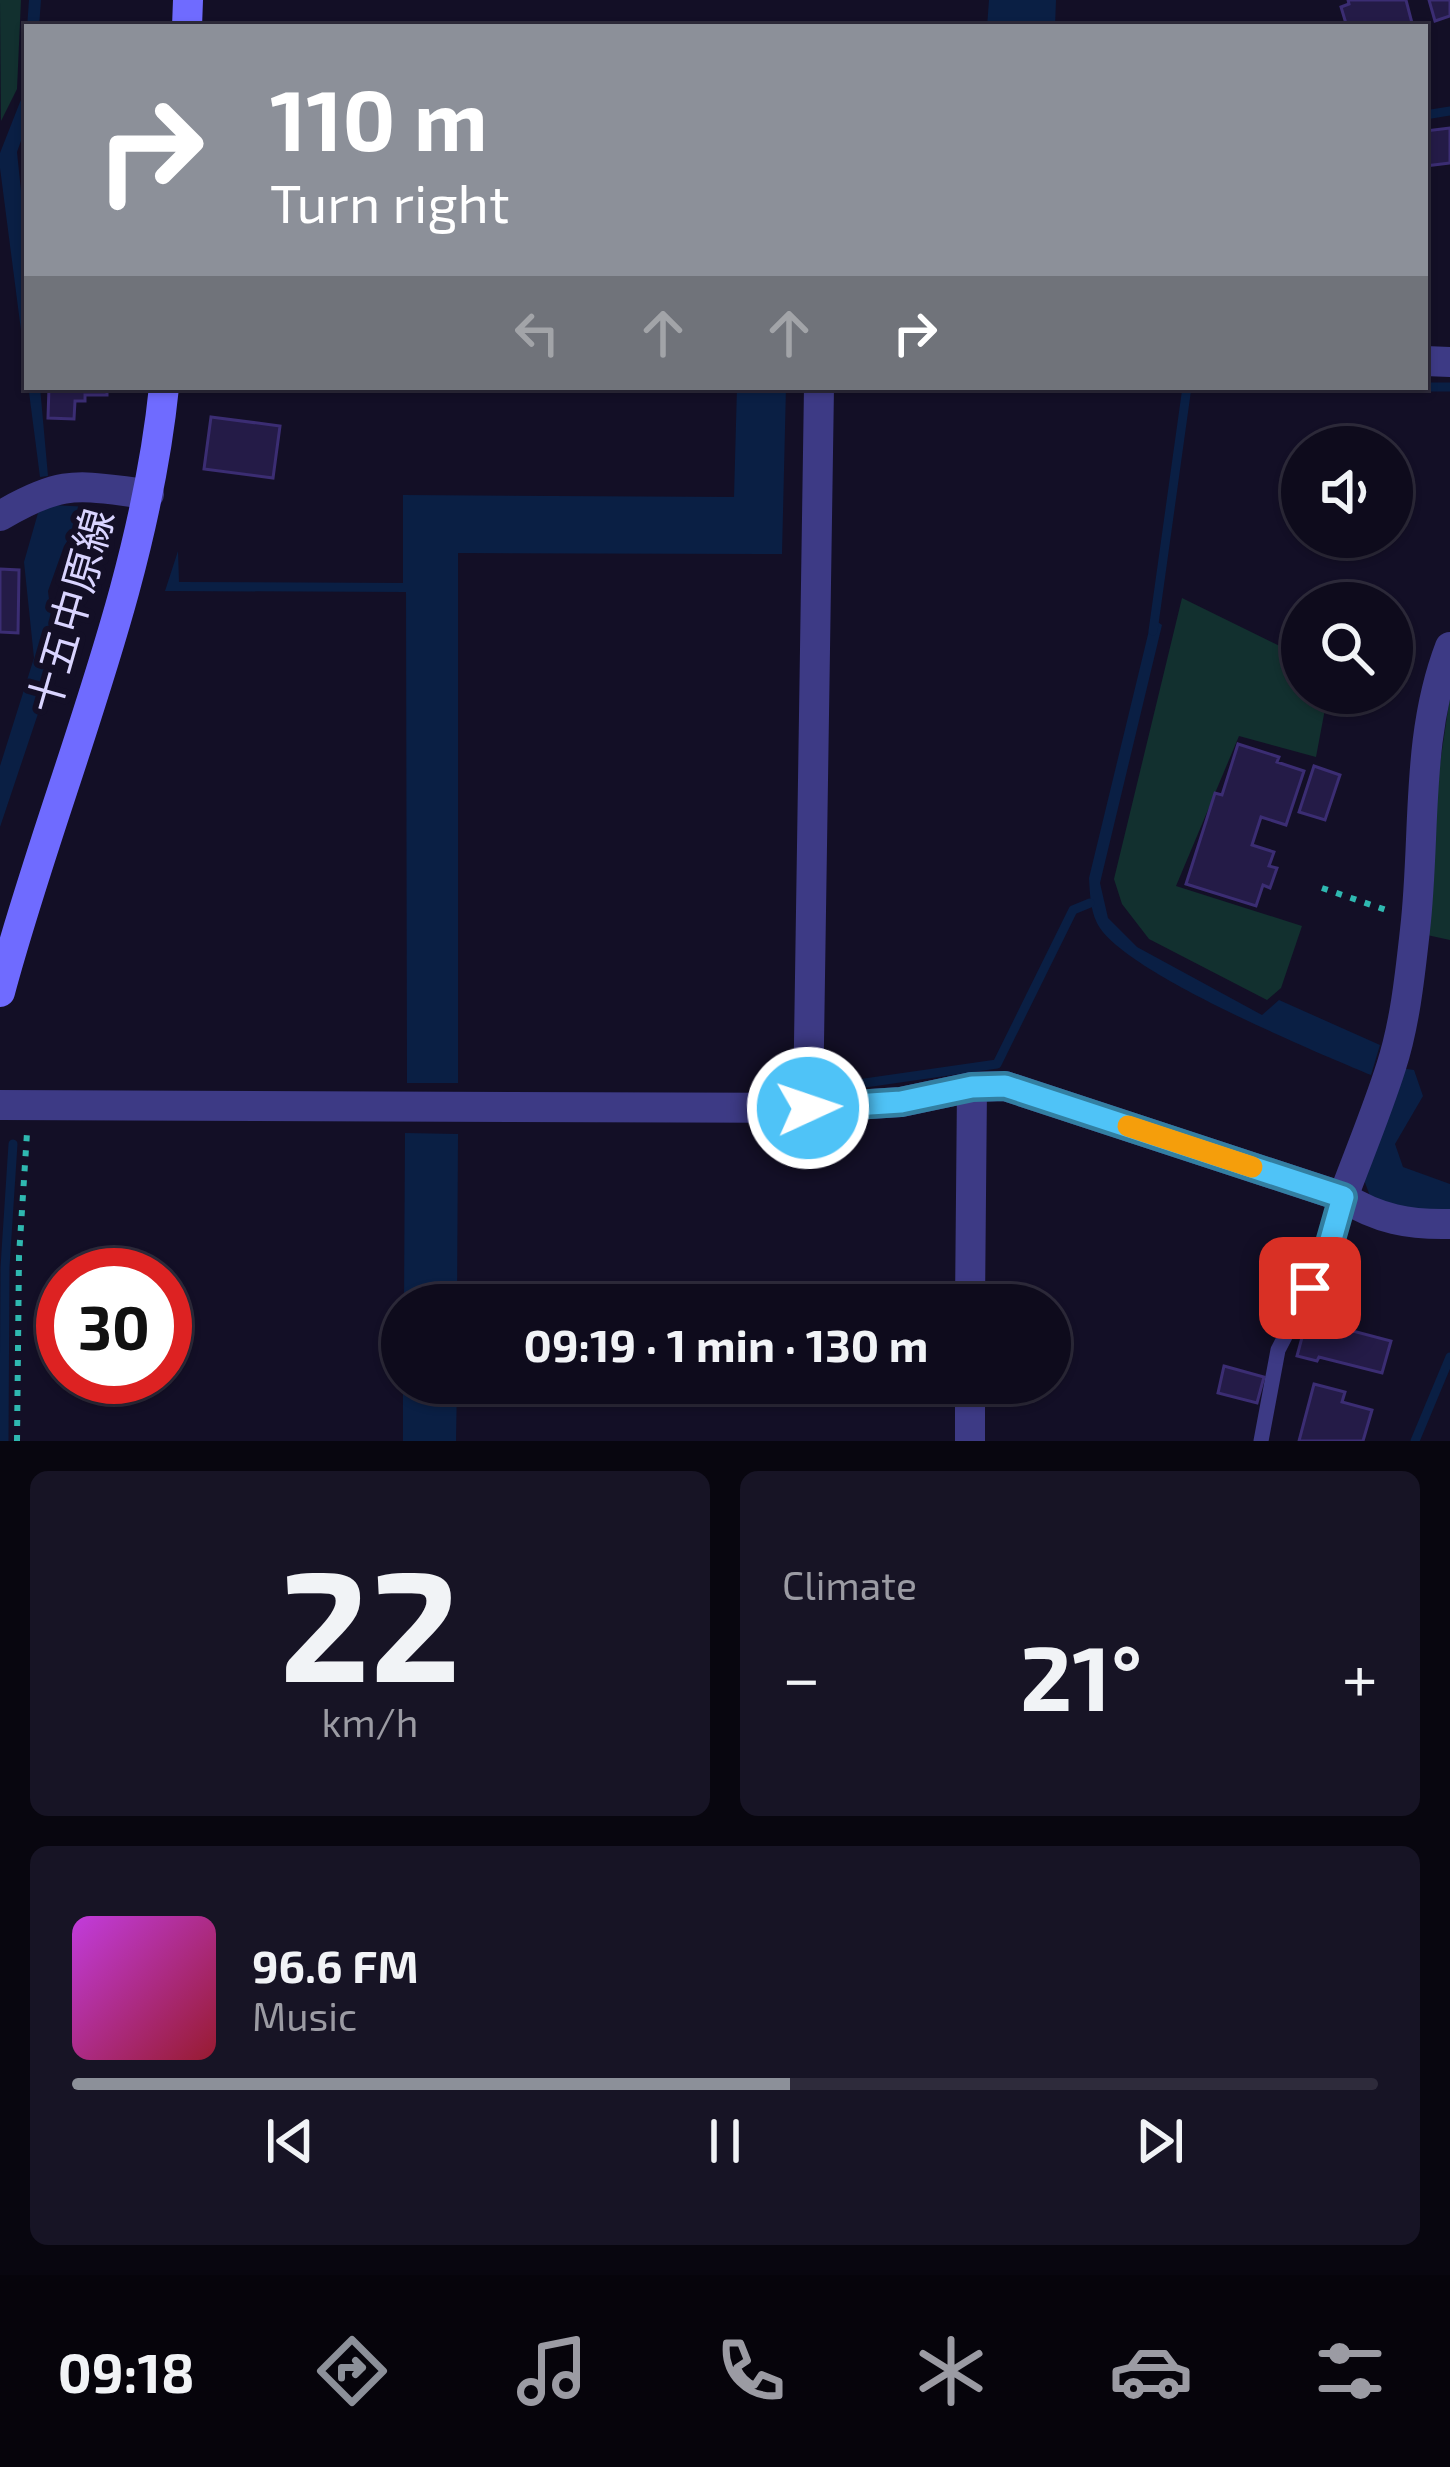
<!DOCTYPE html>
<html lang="en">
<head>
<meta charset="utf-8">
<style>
  body { margin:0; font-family:"Exo 2","Noto Sans JP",sans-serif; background:#171425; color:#f1f3f6; height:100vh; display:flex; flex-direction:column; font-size:45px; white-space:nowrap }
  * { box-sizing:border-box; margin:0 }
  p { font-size:39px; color:#9b9ba3 }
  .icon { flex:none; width:66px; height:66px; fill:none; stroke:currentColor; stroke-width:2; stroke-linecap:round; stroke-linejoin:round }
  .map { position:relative; height:1441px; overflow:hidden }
  .panel { display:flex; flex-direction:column; gap:30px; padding:30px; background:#08060f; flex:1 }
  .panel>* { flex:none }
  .banner { position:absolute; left:24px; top:24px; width:1404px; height:366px; border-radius:0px; box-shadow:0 3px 9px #0004,0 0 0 3px #2e2b3b; background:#8c9099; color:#fff; overflow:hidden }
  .controls { position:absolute; left:1281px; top:426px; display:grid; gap:24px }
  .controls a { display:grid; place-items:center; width:132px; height:132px; border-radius:50%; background:#0e0b1c; box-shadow:0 3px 9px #0004,0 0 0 3px #2e2b3b; font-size:60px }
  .speed { position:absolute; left:36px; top:1248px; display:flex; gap:24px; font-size:60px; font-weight:700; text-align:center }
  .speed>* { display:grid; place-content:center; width:156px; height:156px; border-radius:50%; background:#0e0b1c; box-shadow:0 3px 9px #0004,0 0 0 3px #2e2b3b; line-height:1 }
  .speed .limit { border:18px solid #d22; background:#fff; color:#111 }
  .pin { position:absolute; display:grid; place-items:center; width:102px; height:102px; color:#fff; margin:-51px; border-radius:24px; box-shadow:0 6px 18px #0006 }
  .me { position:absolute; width:132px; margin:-66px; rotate:87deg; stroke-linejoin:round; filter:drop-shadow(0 0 9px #0008) }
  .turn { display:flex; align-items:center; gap:42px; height:252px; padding:0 48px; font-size:54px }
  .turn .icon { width:156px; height:156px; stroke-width:2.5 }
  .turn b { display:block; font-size:84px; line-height:102px }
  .lanes { display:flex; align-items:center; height:114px; padding:0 48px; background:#0003; justify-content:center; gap:60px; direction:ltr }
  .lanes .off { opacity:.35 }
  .big { font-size:90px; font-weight:700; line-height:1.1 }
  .panel .card { flex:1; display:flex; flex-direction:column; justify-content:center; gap:18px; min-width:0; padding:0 42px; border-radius:18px; background:#171425 }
  .panel .dial { align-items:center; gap:0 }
  .dial b { font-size:156px; line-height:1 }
  .song { display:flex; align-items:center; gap:36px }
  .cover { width:144px; height:144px; border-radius:18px; background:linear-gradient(135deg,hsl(290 70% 55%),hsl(350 70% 35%)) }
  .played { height:12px; border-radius:6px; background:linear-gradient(90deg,#8c9099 55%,#2e2b3b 55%) }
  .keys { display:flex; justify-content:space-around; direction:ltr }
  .heat { display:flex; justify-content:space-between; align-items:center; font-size:66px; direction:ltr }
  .panel .tiles { flex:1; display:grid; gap:30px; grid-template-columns:1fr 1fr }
  .card:last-child { grid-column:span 2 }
  .trip { position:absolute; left:381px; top:1284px; width:690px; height:120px; border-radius:60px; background:#0e0b1c; box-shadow:0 3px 9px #0004,0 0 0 3px #2e2b3b; font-weight:700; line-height:120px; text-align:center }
  .tabs { display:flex; height:192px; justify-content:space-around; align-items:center; background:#06040b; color:#9b9ba3 }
  .tabs .icon { width:84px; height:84px }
  .tabs .selected { color:#8c9099 }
  .tabs b { font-size:54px; color:#f1f3f6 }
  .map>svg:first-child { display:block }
</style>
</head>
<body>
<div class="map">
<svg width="1450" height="1441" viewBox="0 0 1450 1441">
  <rect width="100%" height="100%" fill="#130f26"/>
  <!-- green -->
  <g fill="#12302f">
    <path d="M0 0H21L17 89 1 121Z"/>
    <path d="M1182 598 1288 650 1302 652V693H1328L1316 757 1239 736 1176 886 1302 926 1281 988 1267 1000 1149 939 1122 904 1114 879Z"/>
    <path d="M1450 696V940L1427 935 1436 791Z"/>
  </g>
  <!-- water -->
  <g fill="#0a1f44">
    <path d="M29 0H41L39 27H27V124L17 152 27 249V387H40L48 476 40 477 0 168V153L22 97Z"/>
    <path d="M989 0H1056L1055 27H987Z"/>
    <path d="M737 387H786L782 554 458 553V1083H407L406 592 165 591 178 551 179 582 403 583V495L734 497Z"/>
    <path d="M53 505 89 507 64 546 48 591 56 660 0 827V766L34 658 24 562 38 513Z"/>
    <path d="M1152 618 1162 625 1100 883 1108 918 1137 947 1262 1015 1279 1000 1380 1045 1371 1075C1316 1052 1120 971 1097 923 1090 909 1090 893 1089 878Z"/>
    <path d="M1401 1068 1414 1070 1423 1096 1395 1144 1403 1167 1450 1184V1215L1373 1204 1364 1180Z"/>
    <path d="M405 1133 458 1134 457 1305H404Z"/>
    <path d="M403 1383H457L456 1441H403Z"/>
  </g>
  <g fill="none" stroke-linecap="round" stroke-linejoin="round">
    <!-- stream -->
    <g stroke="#0a1f44" stroke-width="9">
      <path d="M1425 115 1450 111"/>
      <path d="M1425 387H1450"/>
      <path d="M1153 631 1187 387"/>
      <path d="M823 1089 997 1064 1073 910 1090 903"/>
      <path d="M4 1441 5 1267 13 1144"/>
      <path d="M1415 1441 1450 1357"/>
    </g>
  </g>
  <!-- building -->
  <g fill="#241b47" stroke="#3b2d73" stroke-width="3">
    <path d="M1348 0H1406L1412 23 1397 27H1347L1341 7 1349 4Z"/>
    <path d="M1429 0H1450V16L1435 21Z"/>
    <path d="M1450 128V163L1425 166V131Z"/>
    <path d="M49 387H107V395H85V401H75L74 419 48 418Z"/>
    <path d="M211 417 280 426 273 478 204 469Z"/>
    <path d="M0 569 19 570 18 633 0 632Z"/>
    <path d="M1238 744 1279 757 1277 762 1304 771 1286 825 1261 817 1252 845 1274 852 1269 866 1277 868 1270 888 1263 885 1256 906 1186 884 1215 793 1222 795Z"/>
    <path d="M1314 766 1340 775 1325 820 1299 812Z"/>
    <path d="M1307 1319 1391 1341 1382 1373 1319 1357 1317 1361 1297 1356Z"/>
    <path d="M1224 1366 1264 1377 1257 1403 1218 1393Z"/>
    <path d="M1314 1384 1345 1392 1342 1402 1372 1410 1363 1441H1299Z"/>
  </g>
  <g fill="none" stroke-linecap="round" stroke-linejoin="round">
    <!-- path -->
    <g stroke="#2fb8b0" stroke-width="6" stroke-dasharray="6 9" stroke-linecap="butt">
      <path d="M1322 888 1386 910"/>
      <path d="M17 1441 19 1256 27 1133"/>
    </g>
    <!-- lane -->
    <path stroke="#3d3a85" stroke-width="15" d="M1261 1441 1278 1350 1326 1257 1343 1197"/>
    <!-- street -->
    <g stroke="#3d3a85" stroke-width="30">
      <path d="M1425 361 1450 362"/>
      <path d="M0 516C65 478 77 486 149 494"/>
      <path d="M0 1105 808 1108 901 1102 972 1087 1005 1086 1343 1197C1359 1154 1377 1111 1391 1067 1405 1024 1410 975 1415 930 1426 835 1415 738 1450 647"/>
      <path d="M808 1108 819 387"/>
      <path d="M1343 1197C1378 1219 1409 1225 1450 1224"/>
      <path d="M970 1305 972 1087"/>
      <path d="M970 1441V1383"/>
    </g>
    <!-- secondary -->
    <g stroke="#6f6bff" stroke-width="30">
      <path d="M187 27 188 0"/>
      <path d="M0 992C54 791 143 595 164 387"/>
    </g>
  </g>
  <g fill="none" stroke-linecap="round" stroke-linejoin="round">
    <!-- route casing -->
    <g stroke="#337fa1" stroke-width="30">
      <path id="route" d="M808 1108 901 1102 972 1087 1005 1086 1343 1197 1326 1257 1310 1288"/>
    </g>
    <!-- route -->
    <use href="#route" stroke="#4fc3f7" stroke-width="21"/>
    <!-- slow -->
    <path stroke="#f59e0b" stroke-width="21" d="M1128 1126 1252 1167"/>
  </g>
  <g text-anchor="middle" stroke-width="12" stroke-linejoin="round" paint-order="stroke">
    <!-- street labels -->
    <g font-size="42" fill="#d9d4ff" stroke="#130f26">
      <text transform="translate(71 611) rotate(-74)" y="15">十五中原線</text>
    </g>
  </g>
</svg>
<div class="controls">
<a><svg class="icon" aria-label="sound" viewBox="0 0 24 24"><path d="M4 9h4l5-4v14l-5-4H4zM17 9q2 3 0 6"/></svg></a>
<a><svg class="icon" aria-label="search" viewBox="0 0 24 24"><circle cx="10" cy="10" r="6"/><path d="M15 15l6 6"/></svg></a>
</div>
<div class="speed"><div class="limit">30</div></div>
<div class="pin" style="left:1310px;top:1288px;background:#d93025"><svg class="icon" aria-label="arrive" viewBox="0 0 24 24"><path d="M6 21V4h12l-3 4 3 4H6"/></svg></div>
<svg class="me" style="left:808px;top:1108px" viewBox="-20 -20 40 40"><circle r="17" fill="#4fc3f7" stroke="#fff" stroke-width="3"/><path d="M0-11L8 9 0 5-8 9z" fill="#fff"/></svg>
<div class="trip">09:19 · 1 min · 130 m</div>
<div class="banner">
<div class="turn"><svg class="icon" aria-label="right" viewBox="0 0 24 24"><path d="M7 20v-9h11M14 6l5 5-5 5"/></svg><div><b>110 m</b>Turn right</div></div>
<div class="lanes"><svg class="icon off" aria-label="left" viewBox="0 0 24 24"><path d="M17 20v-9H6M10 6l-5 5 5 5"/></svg><svg class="icon off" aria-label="ahead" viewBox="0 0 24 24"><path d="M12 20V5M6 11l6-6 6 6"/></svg><svg class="icon off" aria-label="ahead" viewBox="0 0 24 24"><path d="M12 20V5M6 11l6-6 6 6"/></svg><svg class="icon" aria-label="right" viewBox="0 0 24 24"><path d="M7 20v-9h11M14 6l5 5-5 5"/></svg></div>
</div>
</div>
<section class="panel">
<div class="tiles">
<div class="card dial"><b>22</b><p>km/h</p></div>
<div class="card"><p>Climate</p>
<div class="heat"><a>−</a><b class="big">21°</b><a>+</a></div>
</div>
<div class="card">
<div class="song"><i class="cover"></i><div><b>96.6 FM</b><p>Music</p></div></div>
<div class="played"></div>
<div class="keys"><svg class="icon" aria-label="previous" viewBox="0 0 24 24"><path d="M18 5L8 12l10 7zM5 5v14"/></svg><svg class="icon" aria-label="pause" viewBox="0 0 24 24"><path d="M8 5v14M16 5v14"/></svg><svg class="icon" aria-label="next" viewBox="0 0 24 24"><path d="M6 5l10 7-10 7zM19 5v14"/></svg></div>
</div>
</div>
</section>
<nav class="tabs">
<b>09:18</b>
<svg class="icon selected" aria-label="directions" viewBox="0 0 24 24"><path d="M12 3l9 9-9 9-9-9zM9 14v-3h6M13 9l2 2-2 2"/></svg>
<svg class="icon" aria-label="music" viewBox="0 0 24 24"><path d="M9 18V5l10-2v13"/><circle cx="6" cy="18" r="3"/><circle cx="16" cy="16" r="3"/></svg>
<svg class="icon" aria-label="phone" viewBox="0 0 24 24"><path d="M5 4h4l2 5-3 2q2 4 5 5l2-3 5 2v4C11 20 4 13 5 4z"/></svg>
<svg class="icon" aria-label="climate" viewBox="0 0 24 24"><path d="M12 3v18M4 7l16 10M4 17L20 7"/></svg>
<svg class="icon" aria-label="car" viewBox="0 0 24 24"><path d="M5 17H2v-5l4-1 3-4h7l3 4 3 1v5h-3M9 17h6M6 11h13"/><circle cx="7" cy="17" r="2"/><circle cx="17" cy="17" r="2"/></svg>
<svg class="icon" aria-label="filters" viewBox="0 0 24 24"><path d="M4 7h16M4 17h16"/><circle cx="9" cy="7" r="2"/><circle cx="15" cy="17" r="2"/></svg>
</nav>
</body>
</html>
